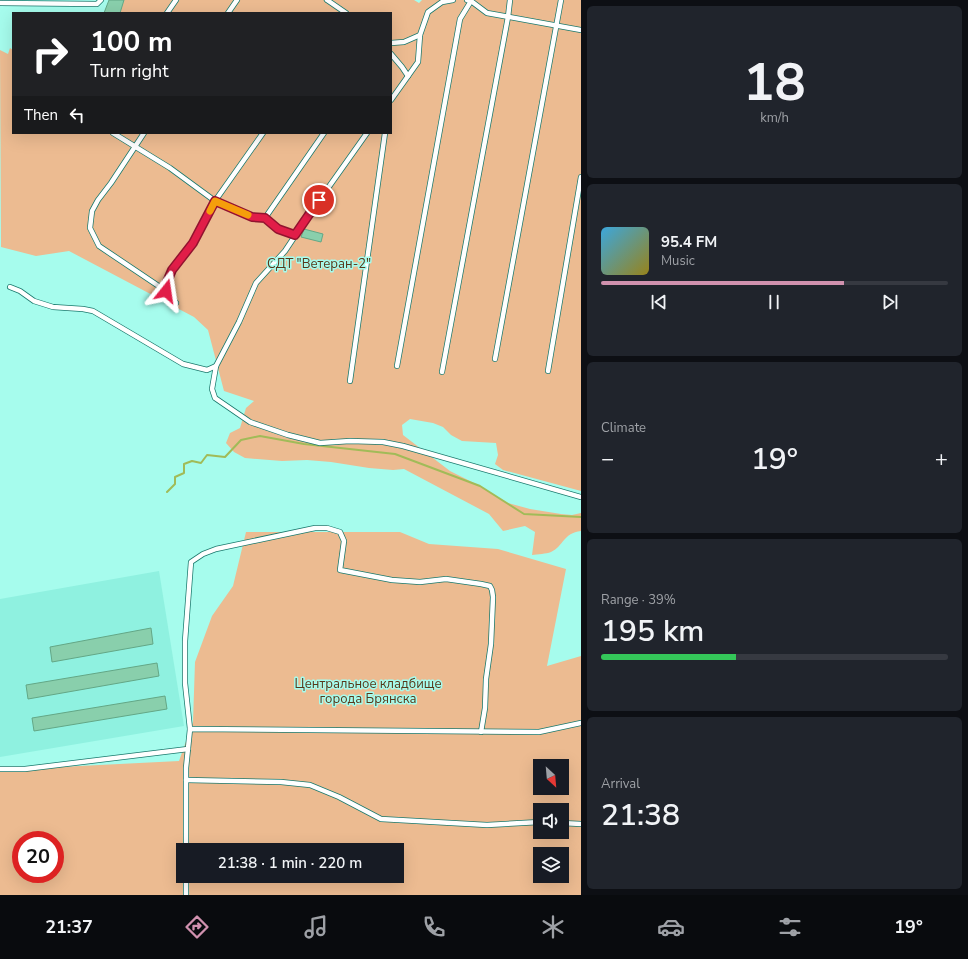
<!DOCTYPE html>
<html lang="en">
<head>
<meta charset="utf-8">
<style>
  body { margin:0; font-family:"Nunito Sans",sans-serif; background:#20242c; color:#f1f3f6; height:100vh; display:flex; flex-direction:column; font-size:15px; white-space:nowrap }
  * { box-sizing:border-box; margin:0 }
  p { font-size:13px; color:#9ea1a6 }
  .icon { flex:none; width:22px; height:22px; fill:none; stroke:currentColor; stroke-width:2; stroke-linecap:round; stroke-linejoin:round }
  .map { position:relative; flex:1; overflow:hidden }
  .side { display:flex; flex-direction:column; gap:6px; padding:6px; background:#0d0f14; width:387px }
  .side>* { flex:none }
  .hud { position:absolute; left:12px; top:12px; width:380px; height:122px; border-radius:0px; box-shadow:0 4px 16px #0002; background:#202124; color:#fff; overflow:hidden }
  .needle { width:26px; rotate:154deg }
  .controls { position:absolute; left:533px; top:759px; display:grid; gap:8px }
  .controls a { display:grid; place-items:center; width:36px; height:36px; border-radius:0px; background:#171b24; box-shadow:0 4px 16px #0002; font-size:20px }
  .speed { position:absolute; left:12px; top:831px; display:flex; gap:8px; font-size:20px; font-weight:700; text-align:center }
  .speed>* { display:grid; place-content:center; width:52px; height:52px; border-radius:50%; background:#171b24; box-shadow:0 4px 16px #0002; line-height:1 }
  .speed .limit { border:6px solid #d22; background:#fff; color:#111 }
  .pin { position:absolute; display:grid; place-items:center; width:34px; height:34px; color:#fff; margin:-17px; border:2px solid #fff; border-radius:50%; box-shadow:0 1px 4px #0007 }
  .me { position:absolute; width:44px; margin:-22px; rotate:15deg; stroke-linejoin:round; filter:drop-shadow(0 0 3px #0008) }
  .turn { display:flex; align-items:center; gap:14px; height:84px; padding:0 12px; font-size:18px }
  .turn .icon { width:52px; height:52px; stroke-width:2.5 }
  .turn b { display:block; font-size:28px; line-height:34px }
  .then { display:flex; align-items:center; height:38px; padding:0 12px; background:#0003; gap:8px; font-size:15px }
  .big { font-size:30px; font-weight:600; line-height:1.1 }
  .side .tile { flex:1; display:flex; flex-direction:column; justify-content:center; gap:6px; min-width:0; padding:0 14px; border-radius:6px; background:#20242c }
  .side .dial { align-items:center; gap:0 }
  .dial b { font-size:52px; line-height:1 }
  .song { display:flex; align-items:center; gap:12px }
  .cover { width:48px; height:48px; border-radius:6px; background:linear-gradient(135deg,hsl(200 70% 55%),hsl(50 70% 35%)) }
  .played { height:4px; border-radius:2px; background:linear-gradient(90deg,#d091ae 70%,#363941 70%) }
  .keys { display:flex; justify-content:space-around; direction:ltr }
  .heat { display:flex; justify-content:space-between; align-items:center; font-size:22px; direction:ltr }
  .charge { height:6px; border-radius:3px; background:linear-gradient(90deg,#34c759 39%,#363941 0) }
  .trip { position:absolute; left:176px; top:843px; width:228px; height:40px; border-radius:0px; background:#171b24; box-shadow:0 4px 16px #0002; font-weight:600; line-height:40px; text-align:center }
  .tab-bar { display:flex; height:64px; justify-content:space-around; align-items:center; background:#090b0e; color:#9ea1a6 }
  .tab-bar .icon { width:28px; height:28px }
  .tab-bar .current { color:#d091ae }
  .tab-bar b { font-size:18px; color:#f1f3f6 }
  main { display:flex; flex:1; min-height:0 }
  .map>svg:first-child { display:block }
</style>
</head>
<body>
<main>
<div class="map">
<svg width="581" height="895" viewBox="0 0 581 895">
  <rect width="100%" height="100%" fill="#a6fced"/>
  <!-- built -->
  <path fill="#8ff1e0" d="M159 571 184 726 0 757V599Z"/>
  <!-- green -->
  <g fill="#ecbb91" fill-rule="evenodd">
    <path d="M124 0H414L419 3 422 0H581V491L503 470 495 464 498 455 496 443 462 441 451 435 443 427 433 423 410 419 402 425 403 435 450 471 480 486 508 503 530 509 561 514 572 515 581 513V531C563 533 564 546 551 552 546 554 538 554 532 555L535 532 525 526 503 531 489 514 404 469 393 470 369 468 331 462 307 460 282 461 245 458 234 452 226 443 230 433 240 428 246 408 254 401 224 391 208 330 194 317 69 251 36 256 1 247 0 50 8 54 10 48 13 50V133H391V13H120Z"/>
    <path d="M246 532H400L429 544 498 549 566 569 547 666 581 656V895H0V770L179 761 193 722 195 662 212 616 233 586ZM540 766H562V788H540ZM540 810H562V832H540ZM21 840H55V874H21ZM183 850H397V876H183ZM540 854H562V876H540Z"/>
  </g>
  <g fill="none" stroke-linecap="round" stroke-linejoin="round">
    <!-- stream -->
    <path stroke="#a1bb58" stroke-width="2" d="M167 492 175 484V477L184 473V464L192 461 201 463 207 455 225 457 241 440 260 436 304 444 395 454 480 486 524 514 581 517"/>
  </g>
  <!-- building -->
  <g fill="#89cfac" stroke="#63a786">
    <path d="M109 0H124L120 13H104Z"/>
    <path d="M304 229 323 234 321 242 301 237Z"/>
    <path d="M151 628 153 644 52 662 50 647Z"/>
    <path d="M157 663 159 676 28 699 26 685Z"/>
    <path d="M165 696 167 709 34 731 32 718Z"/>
  </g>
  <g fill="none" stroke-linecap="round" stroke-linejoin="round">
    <!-- service casing -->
    <g stroke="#1a796d" stroke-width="6">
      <g id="service">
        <path d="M327 0 346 13"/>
        <path d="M467 0 471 1 487 13 581 30"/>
        <path d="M0 3 97 4 101 0"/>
        <path d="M167 13 176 0"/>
        <path d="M228 13 237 0"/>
        <path d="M391 43 404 42 420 35 428 12 442 2 453 0"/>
        <path d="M391 54 402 67 408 76"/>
        <path d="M391 100 418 62 420 35"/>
        <path d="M113 133 170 168 215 201 252 217 265 218 278 229 295 235"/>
        <path d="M144 133 111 183 98 200 92 211 90 228 99 246 166 291 176 303"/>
        <path d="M367 133 311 212 285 251 256 283 239 322 216 366 212 389 215 398 250 422 288 435 320 443 350 441 383 442 403 446 581 497"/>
        <path d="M265 218 324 133"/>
        <path d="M10 287 20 291 34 301 53 307 83 309 93 311 183 364 207 370 216 366"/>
        <path d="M164 289 172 270 193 243 215 201 263 133"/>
        <path d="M495 359 561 0"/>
        <path d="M397 366 460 19 471 1"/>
        <path d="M548 371 581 177"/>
        <path d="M442 372 508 17 510 0"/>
        <path d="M350 381 385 133"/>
        <path d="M190 729 185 683V641L191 562 203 554 216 549 315 528H327L340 532 344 541 340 570 392 580 420 582 446 579 481 584 490 586 492 590 493 597 491 644 486 679 485 708 481 732"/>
        <path d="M0 769H25L188 749"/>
        <path d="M186 780 281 782 310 785 339 797 381 819 487 825 540 822"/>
        <path d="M562 823 581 824"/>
        <path d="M186 850V768L190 729 539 732 581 723"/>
        <path d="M186 895V876"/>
      </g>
    </g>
    <!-- service -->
    <use href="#service" stroke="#fff" stroke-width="4.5"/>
  </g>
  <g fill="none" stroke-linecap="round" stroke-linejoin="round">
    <!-- route casing -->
    <g stroke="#92132f" stroke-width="10">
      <path id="route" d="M166 291 164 289 172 270 193 243 215 201 252 217 265 218 278 229 295 235 319 200"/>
    </g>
    <!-- route -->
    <use href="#route" stroke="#e11d48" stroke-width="7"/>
    <!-- slow -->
    <path stroke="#f59e0b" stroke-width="7" d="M210 211 215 201 248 215"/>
  </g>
  <g text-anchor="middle" stroke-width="3" stroke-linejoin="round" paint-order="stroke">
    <!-- park labels -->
    <g font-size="13" fill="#583719" stroke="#a6fced">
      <text x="319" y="268">СДТ "Ветеран-2"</text>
      <text x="368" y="688">Центральное кладбище<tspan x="368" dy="15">города Брянска</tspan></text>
    </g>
  </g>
</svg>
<div class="controls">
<a><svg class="needle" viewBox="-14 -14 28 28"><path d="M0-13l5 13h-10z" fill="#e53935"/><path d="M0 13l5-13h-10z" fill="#9ea1a6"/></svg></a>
<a><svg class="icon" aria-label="sound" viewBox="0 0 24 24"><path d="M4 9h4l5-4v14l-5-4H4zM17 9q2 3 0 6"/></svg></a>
<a><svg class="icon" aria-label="layers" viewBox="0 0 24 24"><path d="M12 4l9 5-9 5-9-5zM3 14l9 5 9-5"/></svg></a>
</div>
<div class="speed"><div class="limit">20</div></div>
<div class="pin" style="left:319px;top:200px;background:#d93025"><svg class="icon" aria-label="arrive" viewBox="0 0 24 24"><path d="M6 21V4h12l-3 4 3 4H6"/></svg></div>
<svg class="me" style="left:166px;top:291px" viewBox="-20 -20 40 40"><path d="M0-17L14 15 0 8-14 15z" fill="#e11d48" stroke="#fff" stroke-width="4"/></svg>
<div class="trip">21:38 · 1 min · 220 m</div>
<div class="hud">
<div class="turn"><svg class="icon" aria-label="right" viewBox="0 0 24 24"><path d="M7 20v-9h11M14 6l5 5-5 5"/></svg><div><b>100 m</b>Turn right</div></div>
<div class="then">Then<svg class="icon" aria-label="left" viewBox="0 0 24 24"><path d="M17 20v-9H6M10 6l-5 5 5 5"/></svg></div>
</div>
</div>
<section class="side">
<div class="tile dial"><b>18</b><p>km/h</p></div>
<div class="tile">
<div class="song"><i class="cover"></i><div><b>95.4 FM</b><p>Music</p></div></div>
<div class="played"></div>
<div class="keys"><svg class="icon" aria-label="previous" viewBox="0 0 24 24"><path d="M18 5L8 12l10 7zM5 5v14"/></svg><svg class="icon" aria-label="pause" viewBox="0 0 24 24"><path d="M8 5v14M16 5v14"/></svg><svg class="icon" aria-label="next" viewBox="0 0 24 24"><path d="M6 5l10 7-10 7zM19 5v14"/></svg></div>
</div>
<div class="tile"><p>Climate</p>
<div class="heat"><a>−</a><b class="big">19°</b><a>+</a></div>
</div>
<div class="tile"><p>Range · 39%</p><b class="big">195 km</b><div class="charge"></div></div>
<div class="tile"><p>Arrival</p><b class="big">21:38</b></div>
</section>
</main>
<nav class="tab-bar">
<b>21:37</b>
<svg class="icon current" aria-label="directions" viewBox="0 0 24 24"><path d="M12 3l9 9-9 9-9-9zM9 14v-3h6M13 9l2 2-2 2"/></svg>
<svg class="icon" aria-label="music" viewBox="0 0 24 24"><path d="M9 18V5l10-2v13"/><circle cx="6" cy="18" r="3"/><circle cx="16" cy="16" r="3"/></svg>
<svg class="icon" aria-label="phone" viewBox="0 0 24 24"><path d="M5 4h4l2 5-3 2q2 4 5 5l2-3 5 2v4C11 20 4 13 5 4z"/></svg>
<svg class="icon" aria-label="climate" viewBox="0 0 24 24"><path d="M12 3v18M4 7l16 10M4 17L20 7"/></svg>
<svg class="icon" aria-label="car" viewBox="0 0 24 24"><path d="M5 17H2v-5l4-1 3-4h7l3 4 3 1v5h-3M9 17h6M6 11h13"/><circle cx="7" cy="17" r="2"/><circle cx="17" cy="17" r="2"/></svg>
<svg class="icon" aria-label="filters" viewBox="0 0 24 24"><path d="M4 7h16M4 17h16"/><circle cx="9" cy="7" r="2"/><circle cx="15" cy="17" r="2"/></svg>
<b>19°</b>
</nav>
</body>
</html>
